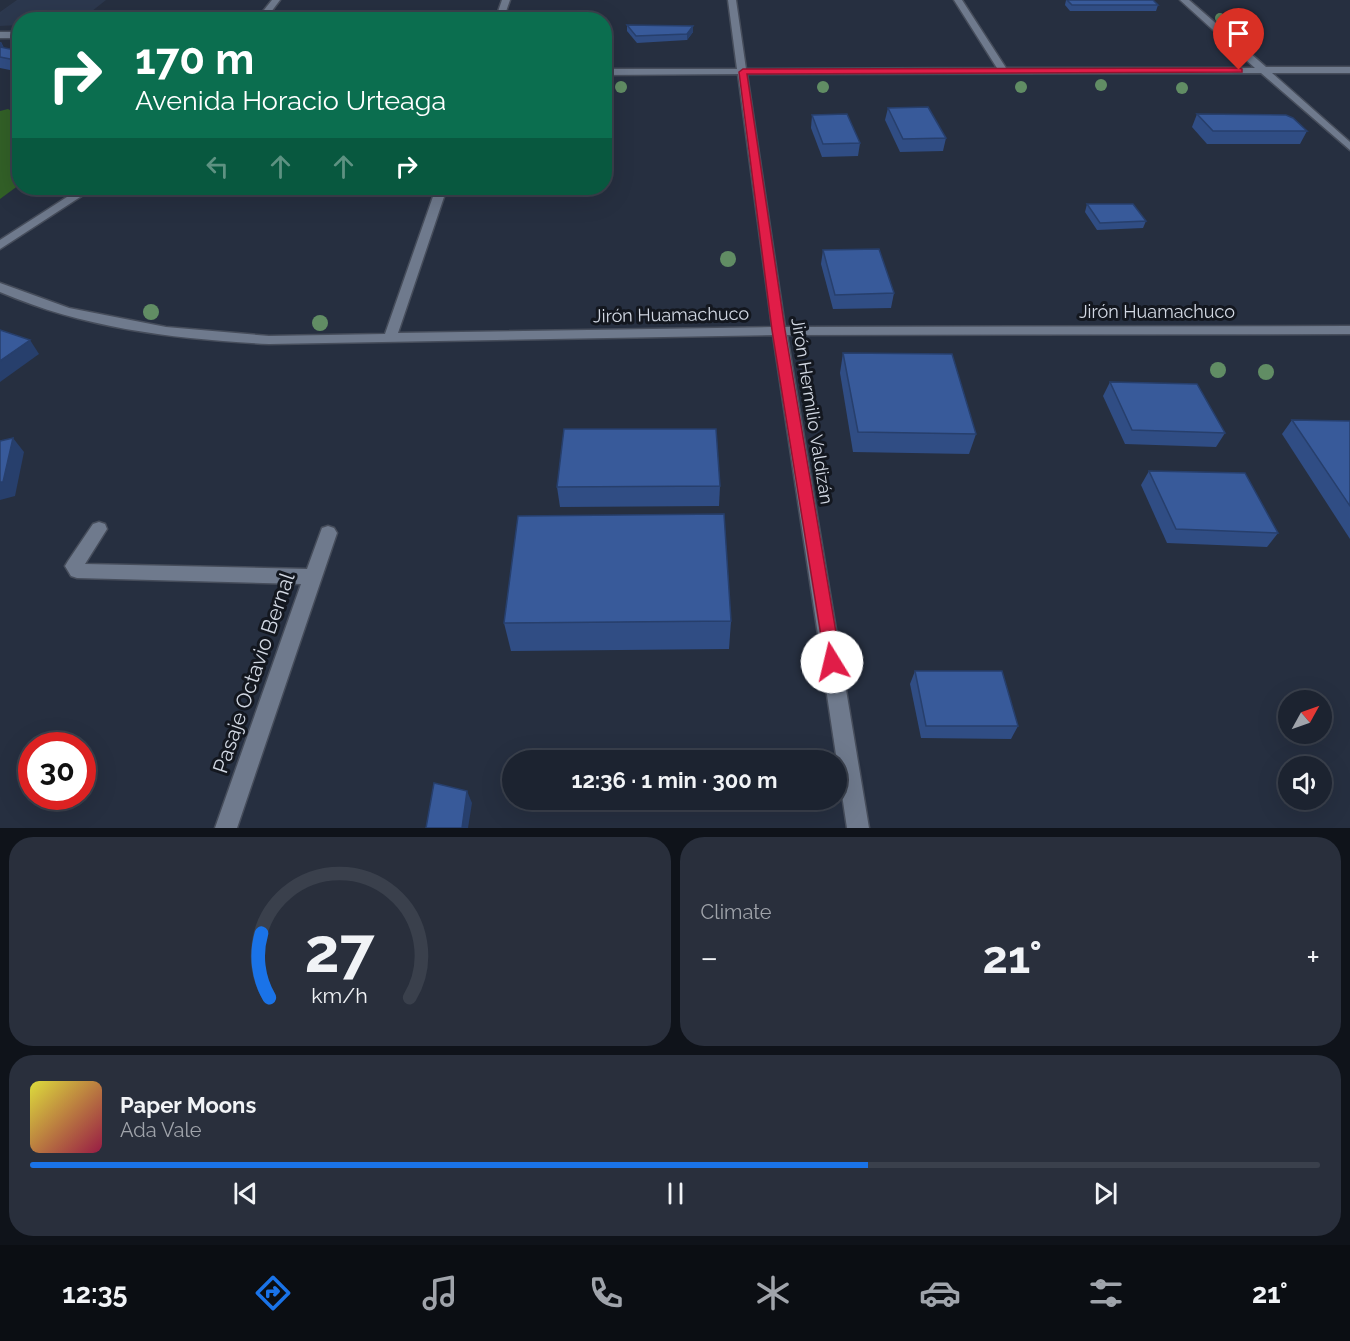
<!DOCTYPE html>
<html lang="en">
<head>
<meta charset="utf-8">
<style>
  body { margin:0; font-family:Raleway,sans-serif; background:#292f3c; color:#f1f3f6; height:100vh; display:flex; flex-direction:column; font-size:22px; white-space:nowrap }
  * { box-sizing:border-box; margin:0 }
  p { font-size:20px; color:#a0a4ab }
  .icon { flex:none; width:33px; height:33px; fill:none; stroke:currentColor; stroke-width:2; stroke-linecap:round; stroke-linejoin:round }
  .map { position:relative; height:828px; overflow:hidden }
  .side { display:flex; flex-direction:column; gap:9px; padding:9px; background:#0f131a; flex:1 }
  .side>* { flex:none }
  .hud { position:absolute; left:12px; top:12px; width:600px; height:183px; border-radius:24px; box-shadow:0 6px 24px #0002,0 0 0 2px #3a404c; background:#0b6e4f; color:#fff; overflow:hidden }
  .needle { width:39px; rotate:50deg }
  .fabs { position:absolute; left:1278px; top:690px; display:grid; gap:12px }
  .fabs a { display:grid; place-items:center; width:54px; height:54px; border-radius:50%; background:#1c2330; box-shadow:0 6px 24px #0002,0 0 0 2px #3a404c; font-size:30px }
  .speed { position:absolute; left:18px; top:732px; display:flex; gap:12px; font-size:30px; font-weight:700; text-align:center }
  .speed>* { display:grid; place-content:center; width:78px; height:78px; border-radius:50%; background:#1c2330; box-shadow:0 6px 24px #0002,0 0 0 2px #3a404c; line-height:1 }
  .speed .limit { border:9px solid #d22; background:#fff; color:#111 }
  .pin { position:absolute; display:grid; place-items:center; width:51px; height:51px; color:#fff; margin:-62px -26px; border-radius:50% 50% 50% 0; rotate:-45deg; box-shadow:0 0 6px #0007 }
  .pin .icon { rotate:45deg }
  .me { position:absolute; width:66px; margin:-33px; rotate:351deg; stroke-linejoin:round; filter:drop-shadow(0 0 4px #0008) }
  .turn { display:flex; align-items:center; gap:21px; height:126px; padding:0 24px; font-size:27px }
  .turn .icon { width:78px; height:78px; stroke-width:2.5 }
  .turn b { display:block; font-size:42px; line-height:51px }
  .lanes { display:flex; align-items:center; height:57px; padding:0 24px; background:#0003; justify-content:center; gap:30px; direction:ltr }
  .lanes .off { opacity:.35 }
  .big { font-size:45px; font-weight:700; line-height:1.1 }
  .side .widget { flex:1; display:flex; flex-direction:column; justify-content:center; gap:9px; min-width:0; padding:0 21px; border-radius:24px; background:#292f3c }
  .side .dial { align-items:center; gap:0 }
  .dial svg { height:156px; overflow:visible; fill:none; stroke:#3a404c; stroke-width:7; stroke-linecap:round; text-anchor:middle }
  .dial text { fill:#f1f3f6; stroke:none }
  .song { display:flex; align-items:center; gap:18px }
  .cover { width:72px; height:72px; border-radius:9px; background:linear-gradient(135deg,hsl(60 70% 55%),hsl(340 70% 35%)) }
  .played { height:6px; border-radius:3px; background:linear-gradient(90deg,#1a73e8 65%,#3a404c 65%) }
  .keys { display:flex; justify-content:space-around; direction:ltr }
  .heat { display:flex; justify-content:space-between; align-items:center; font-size:33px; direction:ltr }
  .side .tiles { flex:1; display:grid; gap:9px; grid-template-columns:1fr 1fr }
  .widget:last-child { grid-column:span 2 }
  .trip { position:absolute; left:502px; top:750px; width:345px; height:60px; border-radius:30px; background:#1c2330; box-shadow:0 6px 24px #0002,0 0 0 2px #3a404c; font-weight:700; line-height:60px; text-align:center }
  .tab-bar { display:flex; height:96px; justify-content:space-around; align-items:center; background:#0b0e13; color:#a0a4ab }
  .tab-bar .icon { width:42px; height:42px }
  .tab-bar .selected { color:#1a73e8 }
  .tab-bar b { font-size:27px; color:#f1f3f6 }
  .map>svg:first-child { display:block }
</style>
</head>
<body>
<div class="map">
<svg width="1350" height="828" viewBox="0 0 1350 828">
  <rect width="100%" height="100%" fill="#262f40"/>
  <!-- built -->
  <path fill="#2c384e" d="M17 0H106L82 19 20 20 19 25 0 26V12Z"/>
  <!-- green -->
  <path fill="#326027" d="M8 109 19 115V185L0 199V111Z"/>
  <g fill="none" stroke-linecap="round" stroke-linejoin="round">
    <!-- street casing -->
    <g stroke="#464d5b" stroke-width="3">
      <g id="street">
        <path d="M272 0H280L265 20H256Z"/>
        <path d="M502 0H510L503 20H495Z"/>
        <path d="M728 0H736L746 69 997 68 954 0H962L1006 68H1255L1180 0H1189L1266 67H1350V73H1272L1350 142V150L1261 73 747 74 785 327 1350 326V334L787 335 869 828H847L773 335 269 344C176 339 86 329 0 292V283L69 308 166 327 269 336 385 334 436 188H447L398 333 772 327 738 74 604 75V69H737Z"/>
        <rect x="0" y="32" width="20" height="6"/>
        <path d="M81 188H94L0 249V240Z"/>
        <path d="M99 522 105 524 107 529 85 564 307 569 322 528 328 526 334 528 337 533 237 828H215L301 584 77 578 71 576 65 566 68 561 93 524Z"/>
      </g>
    </g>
    <!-- street -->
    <use href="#street" fill="#6f7a8d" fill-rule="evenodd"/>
  </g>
  <!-- trees -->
  <g fill="#618d64">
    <circle cx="1220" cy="18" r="5"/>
    <circle cx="1101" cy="85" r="6"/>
    <circle cx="621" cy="87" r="6"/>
    <circle cx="823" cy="87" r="6"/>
    <circle cx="1021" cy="87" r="6"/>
    <circle cx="1182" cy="88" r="6"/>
    <circle cx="728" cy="259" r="8"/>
    <circle cx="151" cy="312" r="8"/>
    <circle cx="320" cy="323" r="8"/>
    <circle cx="1218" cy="370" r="8"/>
    <circle cx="1266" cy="372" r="8"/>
  </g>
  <!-- wall -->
  <g fill="#304d84">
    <path d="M1066 0H1153L1158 5 1156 11H1070L1065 5Z"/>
    <path d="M627 25 693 32 687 40 637 43 627 31Z"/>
    <path d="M0 42H1L4 48 20 51V72L0 68Z"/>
    <path d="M888 108 946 138 943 151 900 152 885 120Z"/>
    <path d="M1197 114 1307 131 1300 144H1207L1192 127Z"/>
    <path d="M812 115 860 143 858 156 822 157 811 128Z"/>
    <path d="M1087 204 1146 221 1143 228 1097 230 1085 212Z"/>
    <path d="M823 250 894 293 891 308 833 309 821 264Z"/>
    <path d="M843 353 976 434 969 454 853 452 840 373Z"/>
    <path d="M1110 382 1225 433 1216 447 1125 444 1103 396Z"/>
    <path d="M1292 420 1350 421V539L1282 434Z"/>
    <path d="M1149 471 1278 533 1267 547 1167 543 1141 485Z"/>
    <path d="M720 486 719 506 560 507 557 487Z"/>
    <path d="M731 621 729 649 511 651 504 623Z"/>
    <path d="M915 671 1018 726 1011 739 921 738 910 684Z"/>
  </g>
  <!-- shaded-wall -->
  <g fill="#273f6c">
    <path d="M693 26V32L687 40V34Z"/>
    <path d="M0 42H1L7 54 0 57Z"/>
    <path d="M30 340 39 354 0 382V361Z"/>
    <path d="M13 438 24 452 15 496 0 500V482Z"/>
    <path d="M467 791 472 803 468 828H462Z"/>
  </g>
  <!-- building -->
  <g fill="#385a9a" stroke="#273f6c" stroke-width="1.5">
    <path d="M1067 0H1153L1158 5H1072Z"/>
    <path d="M513 12H578L577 20H510Z"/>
    <path d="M627 25 693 26 687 34 636 36Z"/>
    <path d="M0 47 20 51V61L0 57Z"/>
    <path d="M928 107 946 138 903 139 888 108Z"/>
    <path d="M847 114 860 143 823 144 812 115Z"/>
    <path d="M1197 114 1286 115 1293 118 1307 131H1213Z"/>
    <path d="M1087 204H1133L1146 221 1100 223Z"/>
    <path d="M879 249 894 293 835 295 823 250Z"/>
    <path d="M0 330 30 340 0 361Z"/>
    <path d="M843 353 952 354 976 434 858 432Z"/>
    <path d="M1110 382 1197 384 1225 433 1132 430Z"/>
    <path d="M1292 420 1350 421V506Z"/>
    <path d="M564 429H716L720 486 557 487Z"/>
    <path d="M13 438 3 482H0V441Z"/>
    <path d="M1149 471 1245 473 1278 533 1176 529Z"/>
    <path d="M724 514 731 621 504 623 518 516Z"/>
    <path d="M915 671H1002L1018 726H926Z"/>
    <path d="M434 783 467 791 462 828H426Z"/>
  </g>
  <!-- route -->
  <path fill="#e11d48" stroke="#92132f" stroke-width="1.5" d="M1239 68 1242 69V72L747 74 785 330 841 662 838 667 832 670 826 667 772 330 739 72 743 69Z"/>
  <g text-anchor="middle" stroke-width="6" stroke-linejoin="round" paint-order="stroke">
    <!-- street labels -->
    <g font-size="18" fill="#d2d8e3" stroke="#13171f">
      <text x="1157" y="318">Jirón Huamachuco</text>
      <text transform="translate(671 315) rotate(-1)" y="6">Jirón Huamachuco</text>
      <text transform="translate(812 411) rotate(81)" y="6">Jirón Hermilio Valdizán</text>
    </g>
    <!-- near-street labels -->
    <g font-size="21" fill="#d2d8e3" stroke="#13171f">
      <text transform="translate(254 673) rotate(-71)" y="7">Pasaje Octavio Bernal</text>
    </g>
  </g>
</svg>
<div class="fabs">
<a><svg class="needle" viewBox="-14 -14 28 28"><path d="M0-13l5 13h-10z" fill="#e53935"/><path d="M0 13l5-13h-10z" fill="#a0a4ab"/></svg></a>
<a><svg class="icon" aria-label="sound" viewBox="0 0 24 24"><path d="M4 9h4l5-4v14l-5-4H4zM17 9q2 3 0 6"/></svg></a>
</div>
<div class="speed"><div class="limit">30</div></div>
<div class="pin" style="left:1239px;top:70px;background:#d93025"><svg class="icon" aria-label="arrive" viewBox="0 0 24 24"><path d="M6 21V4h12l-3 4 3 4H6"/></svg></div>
<svg class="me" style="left:832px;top:662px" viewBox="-20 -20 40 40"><circle r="19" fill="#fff"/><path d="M0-13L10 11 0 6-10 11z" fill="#e11d48"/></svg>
<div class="trip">12:36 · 1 min · 300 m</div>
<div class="hud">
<div class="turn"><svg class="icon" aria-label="right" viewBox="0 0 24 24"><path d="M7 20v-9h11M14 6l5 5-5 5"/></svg><div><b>170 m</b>Avenida Horacio Urteaga</div></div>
<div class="lanes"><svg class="icon off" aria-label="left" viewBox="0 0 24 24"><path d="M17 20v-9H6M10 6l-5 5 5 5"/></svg><svg class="icon off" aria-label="ahead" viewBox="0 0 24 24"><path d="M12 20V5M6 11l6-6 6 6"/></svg><svg class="icon off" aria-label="ahead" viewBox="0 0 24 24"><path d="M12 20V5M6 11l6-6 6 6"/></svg><svg class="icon" aria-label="right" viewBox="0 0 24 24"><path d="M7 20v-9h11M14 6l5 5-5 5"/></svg></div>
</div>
</div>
<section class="side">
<div class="tiles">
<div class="widget dial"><svg viewBox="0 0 100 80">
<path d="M14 69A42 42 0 1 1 86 69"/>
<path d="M14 69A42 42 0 0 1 10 36" stroke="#1a73e8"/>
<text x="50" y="56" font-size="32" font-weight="700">27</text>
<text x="50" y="72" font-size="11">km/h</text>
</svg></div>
<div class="widget"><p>Climate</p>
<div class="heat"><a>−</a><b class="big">21°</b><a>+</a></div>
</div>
<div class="widget">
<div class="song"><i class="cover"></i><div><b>Paper Moons</b><p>Ada Vale</p></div></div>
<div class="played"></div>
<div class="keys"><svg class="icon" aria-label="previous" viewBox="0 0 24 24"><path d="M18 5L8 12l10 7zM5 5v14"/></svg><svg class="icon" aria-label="pause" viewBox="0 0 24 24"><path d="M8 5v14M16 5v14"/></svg><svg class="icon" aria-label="next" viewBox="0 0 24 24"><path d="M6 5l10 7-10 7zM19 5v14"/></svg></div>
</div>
</div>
</section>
<nav class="tab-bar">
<b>12:35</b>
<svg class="icon selected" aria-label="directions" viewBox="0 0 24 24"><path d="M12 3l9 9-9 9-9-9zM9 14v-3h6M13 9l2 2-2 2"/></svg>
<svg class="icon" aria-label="music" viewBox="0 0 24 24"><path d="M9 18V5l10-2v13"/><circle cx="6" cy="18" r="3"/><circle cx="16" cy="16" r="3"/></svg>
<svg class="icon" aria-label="phone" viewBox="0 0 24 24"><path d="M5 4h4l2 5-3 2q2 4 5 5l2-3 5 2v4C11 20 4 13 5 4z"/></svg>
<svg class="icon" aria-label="climate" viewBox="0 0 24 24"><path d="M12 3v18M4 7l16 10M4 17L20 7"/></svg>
<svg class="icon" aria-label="car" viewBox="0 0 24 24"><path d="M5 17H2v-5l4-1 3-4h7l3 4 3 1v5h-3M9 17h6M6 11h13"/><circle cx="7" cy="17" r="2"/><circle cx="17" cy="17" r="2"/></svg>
<svg class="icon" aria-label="filters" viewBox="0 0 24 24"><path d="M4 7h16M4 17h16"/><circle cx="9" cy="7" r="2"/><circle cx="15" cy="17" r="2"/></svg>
<b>21°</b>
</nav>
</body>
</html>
